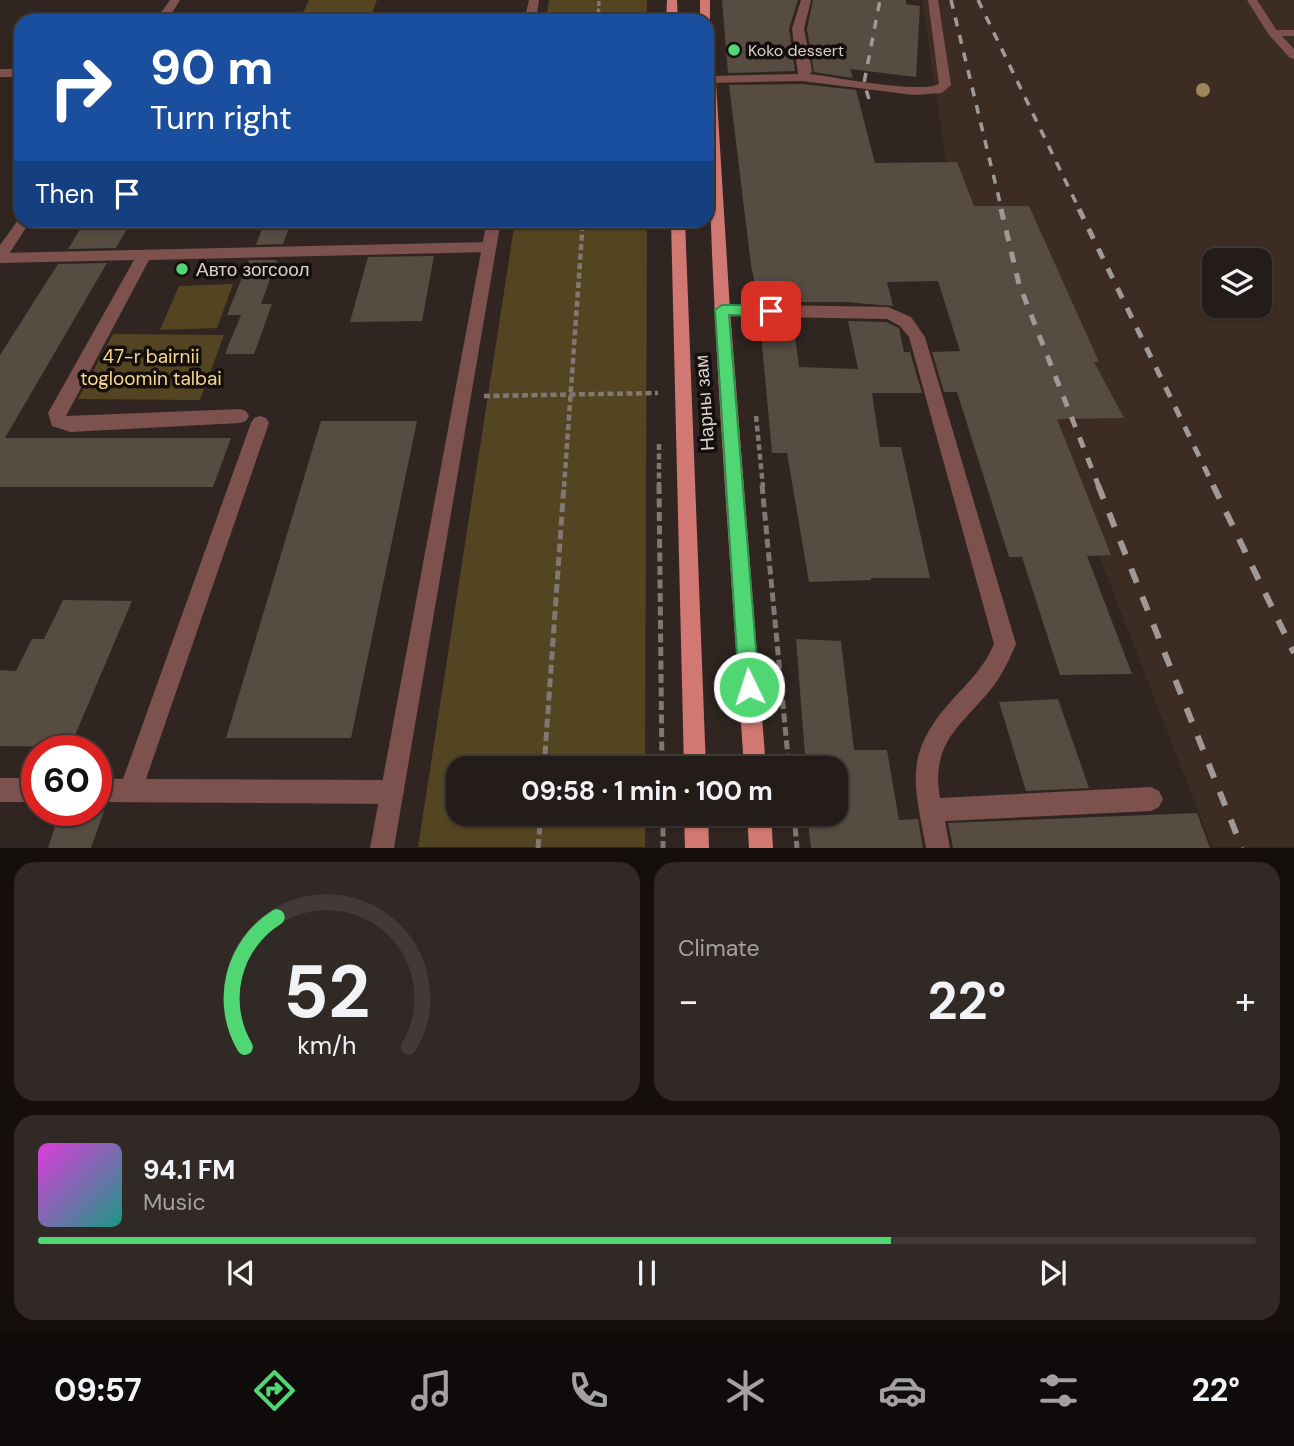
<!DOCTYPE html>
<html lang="en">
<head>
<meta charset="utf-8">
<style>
  body { margin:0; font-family:"DM Sans",sans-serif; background:#302925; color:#f1f3f6; height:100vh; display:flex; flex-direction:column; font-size:26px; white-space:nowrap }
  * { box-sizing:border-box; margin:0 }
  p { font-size:23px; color:#a3a1a2 }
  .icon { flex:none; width:38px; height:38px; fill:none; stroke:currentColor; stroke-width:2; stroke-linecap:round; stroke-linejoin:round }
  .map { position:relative; height:848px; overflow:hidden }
  .sheet { display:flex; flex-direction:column; gap:14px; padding:14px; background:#140f0d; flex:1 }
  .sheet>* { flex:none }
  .hud { position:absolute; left:14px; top:14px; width:700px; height:214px; border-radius:21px; box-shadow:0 2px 5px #0004,0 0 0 2px #413a37; background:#1a4fa0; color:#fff; overflow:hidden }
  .fabs { position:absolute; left:1202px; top:248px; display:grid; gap:14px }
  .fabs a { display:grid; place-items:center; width:70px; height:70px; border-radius:14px; background:#241c18; box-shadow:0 2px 5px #0004,0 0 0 2px #413a37; font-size:35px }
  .speed { position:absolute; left:21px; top:735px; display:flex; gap:14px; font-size:35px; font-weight:700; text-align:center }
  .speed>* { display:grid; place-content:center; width:91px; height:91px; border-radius:50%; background:#241c18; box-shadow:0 2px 5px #0004,0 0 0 2px #413a37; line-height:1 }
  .speed .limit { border:10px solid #d22; background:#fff; color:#111 }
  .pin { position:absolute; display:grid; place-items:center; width:60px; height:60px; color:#fff; margin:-30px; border-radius:14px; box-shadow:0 4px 10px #0006 }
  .me { position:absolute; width:77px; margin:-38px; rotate:356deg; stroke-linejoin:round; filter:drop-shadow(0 0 5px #0008) }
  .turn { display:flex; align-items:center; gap:24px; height:147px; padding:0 21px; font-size:32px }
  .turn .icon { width:91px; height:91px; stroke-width:2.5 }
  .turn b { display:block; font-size:49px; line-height:60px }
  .then { display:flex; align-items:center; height:66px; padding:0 21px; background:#0003; gap:14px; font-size:26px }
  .big { font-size:52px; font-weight:700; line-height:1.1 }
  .sheet .widget { flex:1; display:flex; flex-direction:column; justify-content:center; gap:10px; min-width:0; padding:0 24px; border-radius:21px; background:#302925 }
  .sheet .dial { align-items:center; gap:0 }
  .dial svg { height:182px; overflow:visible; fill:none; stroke:#413a37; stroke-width:7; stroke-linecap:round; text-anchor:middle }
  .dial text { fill:#f1f3f6; stroke:none }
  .song { display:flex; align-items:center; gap:21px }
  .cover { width:84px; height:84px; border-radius:10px; background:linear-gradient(135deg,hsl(300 70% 55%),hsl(170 70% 35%)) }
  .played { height:7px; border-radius:4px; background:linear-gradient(90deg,#51d674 70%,#413a37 70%) }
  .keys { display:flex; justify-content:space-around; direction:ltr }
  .heat { display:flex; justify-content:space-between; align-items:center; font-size:38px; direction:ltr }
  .sheet .tiles { flex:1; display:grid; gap:14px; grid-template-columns:1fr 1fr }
  .widget:last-child { grid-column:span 2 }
  .trip { position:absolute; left:446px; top:756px; width:402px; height:70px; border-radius:21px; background:#241c18; box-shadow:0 2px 5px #0004,0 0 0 2px #413a37; font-weight:700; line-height:70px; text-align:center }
  .tabs { display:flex; height:112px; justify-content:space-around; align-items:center; background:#0e0b0a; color:#a3a1a2 }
  .tabs .icon { width:49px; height:49px }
  .tabs .current { color:#51d674 }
  .tabs b { font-size:32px; color:#f1f3f6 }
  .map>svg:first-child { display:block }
</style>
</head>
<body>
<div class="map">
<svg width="1294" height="848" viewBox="0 0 1294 848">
  <rect width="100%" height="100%" fill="#302520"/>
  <!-- built -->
  <path fill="#3d2c24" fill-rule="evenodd" d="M922 0H1294V847H1212L946 161ZM1214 261H1260V306H1214Z"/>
  <!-- green -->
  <g fill="#544522">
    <path d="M309 0H377L372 13H303Z"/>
    <path d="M549 0H647V21H546Z"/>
    <path d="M515 221H647L645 768H458V814H645V847H418Z"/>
    <path d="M233 284 217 328 160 330 179 286Z"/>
    <path d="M113 334 224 335 200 400 78 399Z"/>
  </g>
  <!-- building -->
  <g fill="#564c42">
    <path d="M722 0H798L789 29 795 71 728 73Z"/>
    <path d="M813 0H906V4L920 6 916 77 850 69 853 78 814 72 807 29Z"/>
    <path d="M802 84 856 90 875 163 957 162 974 206H1029L1099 362H1094L1124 418 1057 419 1111 555 1087 556 1132 674 1060 675 1022 557H1009L957 392H944L932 352 960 351 938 281 887 282 893 306 844 302H759L751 265 729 85Z"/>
    <path d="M86 220H132L116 248 68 249Z"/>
    <path d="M265 220H292L283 244 256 245Z"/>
    <path d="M434 256 422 321 350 322 368 257Z"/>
    <path d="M249 260H277L261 304H272L254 354H225L241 315H227Z"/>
    <path d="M107 263 5 438H231L213 487H0V355L58 264Z"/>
    <path d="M762 319 793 320 799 367 858 369 848 321 886 322 899 328 904 352H910L922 393H872L880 447H901L930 578H871V580L809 582 787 453H772L761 334 765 335Z"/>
    <path d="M321 421H417L351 738H226Z"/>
    <path d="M63 600 132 601 70 747 0 746V670L16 671 32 639H44Z"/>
    <path d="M796 639 841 641 854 750H887L899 820 918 819 923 848H811L807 814H836V768H806Z"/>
    <path d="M1058 699 1089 788 1026 791 999 702Z"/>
    <path d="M104 811 91 848H48L60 812Z"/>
    <path d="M1197 813 1210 848H953L948 823Z"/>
  </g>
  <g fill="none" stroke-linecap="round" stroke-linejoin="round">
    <!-- path-far2 -->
    <path stroke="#817773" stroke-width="3.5" stroke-dasharray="5 2.5" stroke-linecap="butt" d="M598 21 599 0"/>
    <!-- path-far1 -->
    <g stroke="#817773" stroke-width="4.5" stroke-dasharray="6 3.5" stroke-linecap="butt">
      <path d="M484 396 658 393"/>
      <path d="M756 416 763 487"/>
      <path d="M659 444V487"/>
      <path d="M564 487 583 220"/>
    </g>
    <!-- path -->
    <g stroke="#817773" stroke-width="5" stroke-dasharray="9 4.5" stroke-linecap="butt">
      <path d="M659 485 662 768"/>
      <path d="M762 485 789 768"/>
      <path d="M544 768 564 485"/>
      <path d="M663 814V848"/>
      <path d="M794 814 797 848"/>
      <path d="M538 848 541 814"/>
    </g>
    <!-- service -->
    <g fill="#7d524e" fill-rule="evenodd">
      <path d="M801 0H811L804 29 812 71 810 74C834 77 921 94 939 84L928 0H938L951 85 942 93 914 95 802 81 707 83V77L710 76 798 74 792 29Z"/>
      <path d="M1294 30V36H1273L1267 33 1273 30Z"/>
      <path d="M489 242 496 247 489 252 149 260 66 416 240 409 246 411 249 416 246 421 240 423 70 432 52 426 48 413 134 260 0 263V253Z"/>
      <path d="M722 304 888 307 911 317 925 337 1016 644C1010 658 1004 671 995 684 964 725 930 739 940 798L1151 787 1159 791 1163 799 1159 807 1151 811 945 821 950 848H926C914 782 903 755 952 700 968 683 985 666 994 644L909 337 900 326 887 319 722 316 714 310Z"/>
      <path d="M260 416 266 418 269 423 146 779 392 780 400 784 404 792 400 800 392 804 96 802V778L123 779 251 423 254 418Z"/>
      <rect x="0" y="778" width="37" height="24"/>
    </g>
    <!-- minor -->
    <path fill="#7d524e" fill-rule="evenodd" d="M1247 0H1257L1277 31 1294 49V59L1290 58 1269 35Z"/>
    <!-- tertiary -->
    <g fill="#7d524e" fill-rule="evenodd">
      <path d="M170 0H180L167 21H155Z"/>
      <path d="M529 0H539L536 21H524Z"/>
      <rect x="0" y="69" width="21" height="8"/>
      <path d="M21 216V220H31L5 260 0 261V245Z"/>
      <path d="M487 220H501L394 848H370Z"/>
    </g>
    <!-- primary -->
    <g fill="#d17872" fill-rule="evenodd">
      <path d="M667 0H677L678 21H666Z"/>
      <path d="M700 0H710V23L700 21Z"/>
      <path d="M707 31 713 34 730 310 766 768H744C728 522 707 277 707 31Z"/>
      <path d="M671 220H685L706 768H684Z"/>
      <path d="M684 814H708L709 848H685Z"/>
      <path d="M747 814H771L773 848H749Z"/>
    </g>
    <!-- rail-far2 -->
    <g stroke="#a29996" stroke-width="3.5" stroke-dasharray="9 9" stroke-linecap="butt">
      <path d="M951 0 1002 211"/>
      <path d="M978 0 1080 211"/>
      <path d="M869 99 864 83 880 0"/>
    </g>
    <!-- rail-far1 -->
    <g stroke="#a29996" stroke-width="5" stroke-dasharray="11 11" stroke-linecap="butt">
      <path d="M1001 209 1019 284 1099 487"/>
      <path d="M1079 209 1214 487"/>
    </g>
    <!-- rail -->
    <g stroke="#a29996" stroke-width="6" stroke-dasharray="15 15" stroke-linecap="butt">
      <path d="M1098 485 1242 848"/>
      <path d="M1213 485 1294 653"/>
    </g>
  </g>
  <!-- trees -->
  <circle fill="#9e875b" cx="1203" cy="90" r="7"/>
  <!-- route -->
  <path fill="#51d674" stroke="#358b4b" stroke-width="2" d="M722 305H771L778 311 771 316 729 315 759 687 756 694 749 697 742 694 739 687 715 310Z"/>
  <!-- markers -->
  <g fill="#51d674" stroke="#140f0d" stroke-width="2.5">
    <circle cx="734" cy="50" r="7"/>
    <circle cx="182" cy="269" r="7"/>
  </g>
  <g text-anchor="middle" stroke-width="7" stroke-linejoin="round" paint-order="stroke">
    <!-- far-poi labels -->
    <g font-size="16" fill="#d7cfcc" stroke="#140f0d" text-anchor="start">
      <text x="748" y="56">Koko dessert</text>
    </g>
    <!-- poi labels -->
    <g font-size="19" fill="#d7cfcc" stroke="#140f0d" text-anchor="start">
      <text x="196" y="276">Авто зогсоол</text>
    </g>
    <!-- park labels -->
    <g font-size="19" fill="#f8d78b" stroke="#140f0d">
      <text x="151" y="363">47-r bairnii<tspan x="151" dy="22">togloomin talbai</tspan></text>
    </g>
    <!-- street labels -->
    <g font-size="19" fill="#d7cfcc" stroke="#140f0d">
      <text transform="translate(704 403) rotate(-94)" y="7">Нарны зам</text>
    </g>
  </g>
</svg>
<div class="fabs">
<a><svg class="icon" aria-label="layers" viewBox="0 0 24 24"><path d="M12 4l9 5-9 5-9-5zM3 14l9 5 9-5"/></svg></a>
</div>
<div class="speed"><div class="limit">60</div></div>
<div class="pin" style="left:771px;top:311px;background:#d93025"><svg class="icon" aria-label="arrive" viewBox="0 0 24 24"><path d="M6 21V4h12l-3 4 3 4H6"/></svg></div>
<svg class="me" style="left:749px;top:687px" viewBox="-20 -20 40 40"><circle r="17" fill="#51d674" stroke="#fff" stroke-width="3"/><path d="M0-11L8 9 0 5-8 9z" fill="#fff"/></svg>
<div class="trip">09:58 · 1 min · 100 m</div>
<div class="hud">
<div class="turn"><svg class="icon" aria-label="right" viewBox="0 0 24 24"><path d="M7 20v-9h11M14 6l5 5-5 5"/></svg><div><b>90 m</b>Turn right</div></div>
<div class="then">Then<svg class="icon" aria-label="arrive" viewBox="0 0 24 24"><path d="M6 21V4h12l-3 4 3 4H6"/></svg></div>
</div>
</div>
<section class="sheet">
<div class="tiles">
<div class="widget dial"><svg viewBox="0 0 100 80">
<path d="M14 69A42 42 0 1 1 86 69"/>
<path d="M14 69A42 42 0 0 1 28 12" stroke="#51d674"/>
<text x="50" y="56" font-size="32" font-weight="700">52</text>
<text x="50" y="72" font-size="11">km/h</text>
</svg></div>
<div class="widget"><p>Climate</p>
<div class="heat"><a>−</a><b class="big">22°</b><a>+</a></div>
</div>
<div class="widget">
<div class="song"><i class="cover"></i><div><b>94.1 FM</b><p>Music</p></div></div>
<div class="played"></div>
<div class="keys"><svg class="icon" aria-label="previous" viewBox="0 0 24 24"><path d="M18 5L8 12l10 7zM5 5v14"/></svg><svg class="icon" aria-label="pause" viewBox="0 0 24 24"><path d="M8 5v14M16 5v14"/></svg><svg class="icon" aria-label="next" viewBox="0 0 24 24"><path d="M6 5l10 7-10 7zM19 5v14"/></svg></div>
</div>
</div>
</section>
<nav class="tabs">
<b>09:57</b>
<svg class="icon current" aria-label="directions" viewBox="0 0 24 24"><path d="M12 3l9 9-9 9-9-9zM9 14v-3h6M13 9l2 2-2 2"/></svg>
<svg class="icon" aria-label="music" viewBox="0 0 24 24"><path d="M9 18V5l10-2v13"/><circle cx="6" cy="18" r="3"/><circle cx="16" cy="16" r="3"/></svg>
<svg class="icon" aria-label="phone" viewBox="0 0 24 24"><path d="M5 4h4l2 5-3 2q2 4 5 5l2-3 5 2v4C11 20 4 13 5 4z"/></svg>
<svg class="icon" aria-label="climate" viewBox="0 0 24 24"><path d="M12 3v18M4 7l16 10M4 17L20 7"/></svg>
<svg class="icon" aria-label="car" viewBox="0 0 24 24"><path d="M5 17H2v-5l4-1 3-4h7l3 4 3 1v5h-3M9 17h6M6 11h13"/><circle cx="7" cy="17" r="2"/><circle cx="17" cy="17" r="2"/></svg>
<svg class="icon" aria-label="filters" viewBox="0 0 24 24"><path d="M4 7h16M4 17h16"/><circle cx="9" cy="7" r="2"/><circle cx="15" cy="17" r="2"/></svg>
<b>22°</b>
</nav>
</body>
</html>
